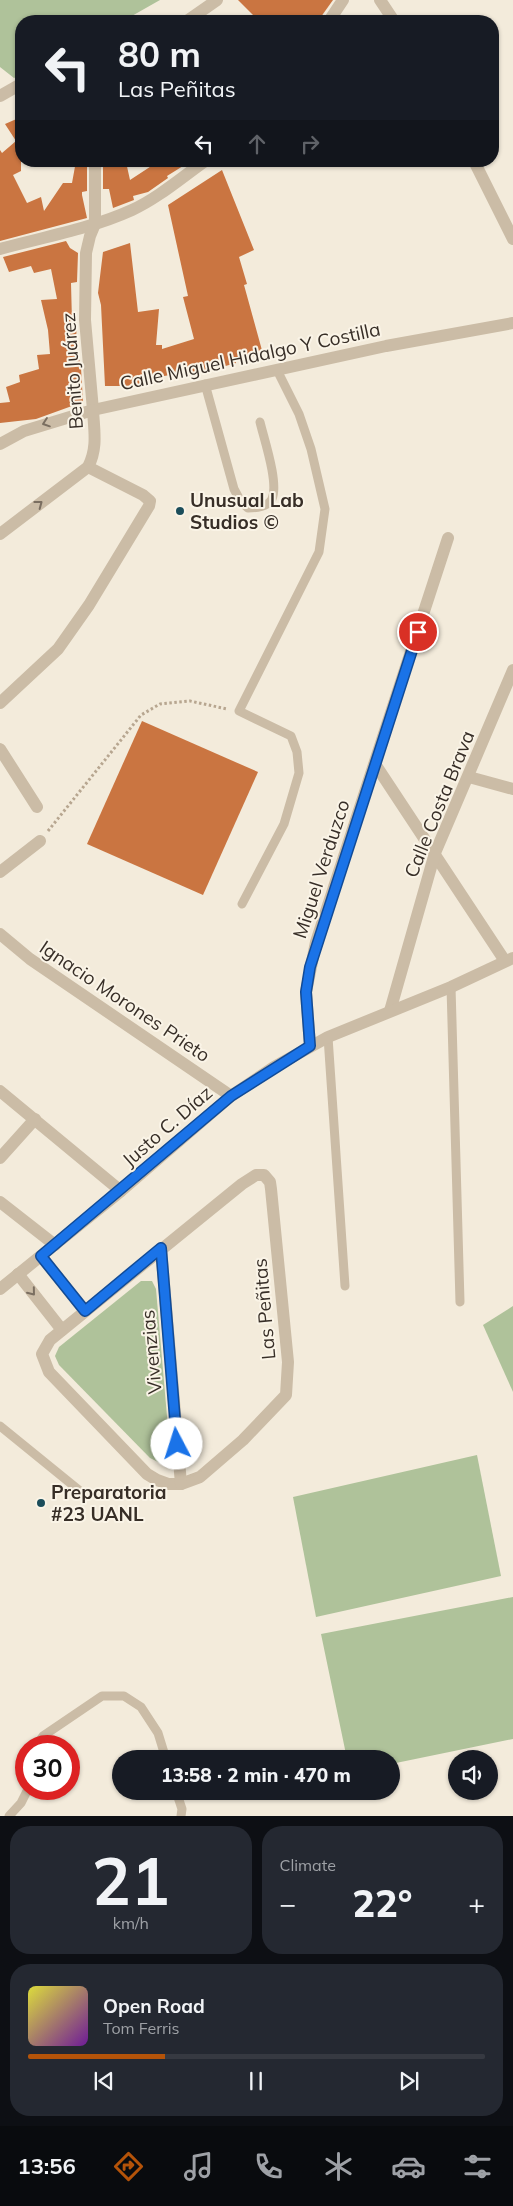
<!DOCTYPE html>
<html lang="en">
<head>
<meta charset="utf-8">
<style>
  body { margin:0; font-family:Mulish,sans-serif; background:#242831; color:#f1f3f6; height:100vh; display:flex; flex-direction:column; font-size:19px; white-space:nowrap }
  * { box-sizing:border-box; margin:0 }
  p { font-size:16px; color:#9ea1a6 }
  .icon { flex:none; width:28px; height:28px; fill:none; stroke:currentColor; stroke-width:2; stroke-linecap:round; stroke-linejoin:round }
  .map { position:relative; height:1816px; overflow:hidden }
  .panel { display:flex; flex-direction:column; gap:10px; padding:10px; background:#0d0f14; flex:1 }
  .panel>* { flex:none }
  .guide { position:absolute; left:15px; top:15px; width:484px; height:152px; border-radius:20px; box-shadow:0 1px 4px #0004; background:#171b24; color:#f1f3f6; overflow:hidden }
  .buttons { position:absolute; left:448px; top:1750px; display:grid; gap:10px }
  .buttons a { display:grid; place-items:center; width:50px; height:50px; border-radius:50%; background:#171b24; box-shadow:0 1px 4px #0004; font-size:25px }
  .speed { position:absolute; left:15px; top:1735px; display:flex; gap:10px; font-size:25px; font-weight:700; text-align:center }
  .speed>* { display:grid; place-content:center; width:65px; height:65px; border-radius:50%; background:#171b24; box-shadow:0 1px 4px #0004; line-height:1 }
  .speed .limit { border:8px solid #d22; background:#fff; color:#111 }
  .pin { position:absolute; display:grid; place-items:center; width:42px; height:42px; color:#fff; margin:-21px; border:2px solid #fff; border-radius:50%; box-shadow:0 1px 5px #0007 }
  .me { position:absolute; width:55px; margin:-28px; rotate:355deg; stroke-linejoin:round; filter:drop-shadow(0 0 4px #0008) }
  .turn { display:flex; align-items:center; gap:18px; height:105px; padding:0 20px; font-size:22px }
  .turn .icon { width:65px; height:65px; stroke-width:2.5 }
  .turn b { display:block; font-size:35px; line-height:42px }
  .lanes { display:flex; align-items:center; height:48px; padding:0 20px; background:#0003; justify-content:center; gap:25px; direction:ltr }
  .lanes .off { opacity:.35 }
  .big { font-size:38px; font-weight:800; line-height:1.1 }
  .panel .card { flex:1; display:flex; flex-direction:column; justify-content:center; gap:8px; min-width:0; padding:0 18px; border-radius:20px; background:#242831 }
  .panel .dial { align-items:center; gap:0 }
  .dial b { font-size:65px; line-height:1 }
  .song { display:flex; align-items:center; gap:15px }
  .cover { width:60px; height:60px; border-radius:8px; background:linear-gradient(135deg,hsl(60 70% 55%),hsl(280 70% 35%)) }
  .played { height:5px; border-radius:2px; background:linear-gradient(90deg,#b45309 30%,#363941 30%) }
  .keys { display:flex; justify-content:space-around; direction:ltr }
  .heat { display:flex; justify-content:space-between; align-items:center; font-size:28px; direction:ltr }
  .panel .tiles { flex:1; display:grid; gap:10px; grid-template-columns:1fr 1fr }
  .card:last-child { grid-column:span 2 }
  .trip { position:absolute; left:112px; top:1750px; width:288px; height:50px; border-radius:25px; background:#171b24; box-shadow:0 1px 4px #0004; font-weight:800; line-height:50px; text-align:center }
  .dock { display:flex; height:80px; justify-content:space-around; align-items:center; background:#090b0e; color:#9ea1a6 }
  .dock .icon { width:35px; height:35px }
  .dock .on { color:#b45309 }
  .dock b { font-size:22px; color:#f1f3f6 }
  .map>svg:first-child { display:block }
</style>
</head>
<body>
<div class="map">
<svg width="513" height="1816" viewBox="0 0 513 1816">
  <rect width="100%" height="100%" fill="#f3ebdb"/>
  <!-- green -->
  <g fill="#afc29a">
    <path d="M0 0H160L123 21H21V75L14 78 0 67Z"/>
    <path d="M141 1281H152L156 1289 170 1451 167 1460 160 1463 150 1458 59 1365 55 1356 59 1347Z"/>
    <path d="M513 1306V1392L483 1325Z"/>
    <path d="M477 1455 501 1576 316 1617 293 1497Z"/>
    <path d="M513 1597V1739L391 1764V1759H347L321 1634Z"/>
  </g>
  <!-- building -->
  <g fill="#ca7541">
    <path d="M238 0H333L318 21H259Z"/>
    <path d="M21 117V171L13 175 27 203 41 197 44 211 63 183H72L76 161H87V191L82 192V195L87 218 0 241V150L2 153 16 141 5 124Z"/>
    <path d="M103 161 126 162 130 180 159 161H191L167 176 168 178 148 192 133 196 134 200 113 208 109 189H103Z"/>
    <path d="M222 170 254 250 239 257 247 284 244 285 263 354 235 360 236 363 194 375 170 378V375L141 380V386H105L101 305 98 293 103 252 130 243 138 312 159 309 156 345H162V349L194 339 183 297 188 296 168 205Z"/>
    <path d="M66 241 70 248 78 253 77 282 71 283 72 322 77 321 76 340 75 339 81 368 83 402 36 419 0 423V403L10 402 6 387 20 382 19 375 39 369 37 355 50 354 48 330 41 300 57 299 51 269 34 273 31 266 9 272 3 257Z"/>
    <path d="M142 721 258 772 203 895 87 844Z"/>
  </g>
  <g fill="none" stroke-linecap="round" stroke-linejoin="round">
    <!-- path -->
    <path stroke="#b7a690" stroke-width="3" stroke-dasharray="2.5 2.5" stroke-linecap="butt" d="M48 831 141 715 160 704 190 701 227 709"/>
    <!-- service -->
    <g stroke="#cbbca6" stroke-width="9">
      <path d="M205 384 234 489 241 502 248 508C256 508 268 507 272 499 279 483 264 439 260 422"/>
      <path d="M242 904 284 824 299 773 297 752 291 736 239 711 319 552 325 509 311 449 299 414 277 370"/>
      <path d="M451 987 460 1302"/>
      <path d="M328 1037 345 1286"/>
      <path d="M0 1426 80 1491"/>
      <path d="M36 1746 43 1736 102 1696H124L141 1707 158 1733 166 1759"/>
      <path d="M176 1791 182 1809 181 1816"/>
      <path d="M9 1816 21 1803 28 1789"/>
    </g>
    <!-- minor -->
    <g stroke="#cbbca6" stroke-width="12">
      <path d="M380 0 394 21"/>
      <path d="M187 21 217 0"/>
      <path d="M329 21 343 0"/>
      <path d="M0 96 21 84"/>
      <path d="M474 161 513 239"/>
      <path d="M0 249C44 237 90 229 132 210 158 198 181 178 205 161"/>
      <path d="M93 410 85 320 86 253 90 236 95 224V161"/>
      <path d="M0 703 58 649 89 605 149 506 150 501 143 495 88 467"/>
      <path d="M0 749 37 807"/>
      <path d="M375 764 505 961"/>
      <path d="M469 777 513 789"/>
      <path d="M0 872 40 841"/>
      <path d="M0 934 30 959 231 1096"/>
      <path d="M390 1011 435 853 513 670"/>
      <path d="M310 1046 306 992 316 942 448 538"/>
      <path d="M0 1091 121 1191"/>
      <path d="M0 1158 35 1119"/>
      <path d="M256 1175H264L270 1182 271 1189 288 1362 286 1395 243 1440 200 1477 181 1484H168L157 1480 147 1474 49 1372 42 1354 50 1340 242 1184Z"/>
      <path d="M0 1202 55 1245"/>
      <path d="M161 1248 181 1484"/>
      <path d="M41 1256 85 1311"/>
      <path d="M18 1274 62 1330"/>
      <path d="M0 1289 121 1191 231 1096 274 1067 328 1037 451 987 513 958"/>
    </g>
    <!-- tertiary -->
    <g stroke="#cbbca6" stroke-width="12">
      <path d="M0 444 24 431 93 410 386 346 513 323"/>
      <path d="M0 534 88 467C98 448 94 430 93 410"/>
    </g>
  </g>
  <!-- one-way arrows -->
  <defs><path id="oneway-chevron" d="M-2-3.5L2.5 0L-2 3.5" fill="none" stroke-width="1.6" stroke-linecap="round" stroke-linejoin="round" transform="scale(1.25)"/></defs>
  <g stroke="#7a6e60">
    <use href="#oneway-chevron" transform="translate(46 423) rotate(161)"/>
    <use href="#oneway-chevron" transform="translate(39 504) rotate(-37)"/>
    <use href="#oneway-chevron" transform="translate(32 1292) rotate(51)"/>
  </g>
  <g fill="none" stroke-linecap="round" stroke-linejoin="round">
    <!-- route casing -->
    <g stroke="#114b97" stroke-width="12">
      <path id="route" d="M177 1444 161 1248 85 1311 41 1256 231 1096 310 1046 306 992 310 967 418 632"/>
    </g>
    <!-- route -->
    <use href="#route" stroke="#1a73e8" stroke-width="9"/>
  </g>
  <!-- markers -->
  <g fill="#1b4d5a" stroke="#faf4e7" stroke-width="2">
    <circle cx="180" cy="511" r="5"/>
    <circle cx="41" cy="1503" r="5"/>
  </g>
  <g text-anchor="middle" stroke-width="4" stroke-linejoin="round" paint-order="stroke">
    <!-- street labels -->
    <g font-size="19" fill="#372e27" stroke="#faf4e7">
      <text transform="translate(250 356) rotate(-12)" y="7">Calle Miguel Hidalgo Y Costilla</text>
      <text transform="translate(72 371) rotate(-94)" y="7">Benito Juárez</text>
      <text transform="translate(439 804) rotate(-68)" y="7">Calle Costa Brava</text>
      <text transform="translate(321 869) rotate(-72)" y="7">Miguel Verduzco</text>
      <text transform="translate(125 1001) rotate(34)" y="7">Ignacio Morones Prieto</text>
      <text transform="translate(167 1126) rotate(-41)" y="7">Justo C. Díaz</text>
      <text transform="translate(264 1309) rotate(-95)" y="7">Las Peñitas</text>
      <text transform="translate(151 1352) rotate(-95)" y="7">Vivenzias</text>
    </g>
    <!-- poi labels -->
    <g font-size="19" font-weight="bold" fill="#372e27" stroke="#faf4e7" text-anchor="start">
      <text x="190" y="507">Unusual Lab<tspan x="190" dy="22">Studios ©</tspan></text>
      <text x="51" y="1499">Preparatoria<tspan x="51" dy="22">#23 UANL</tspan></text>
    </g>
  </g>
</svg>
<div class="buttons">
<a><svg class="icon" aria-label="sound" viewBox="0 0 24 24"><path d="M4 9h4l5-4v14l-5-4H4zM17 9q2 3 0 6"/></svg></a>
</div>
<div class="speed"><div class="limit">30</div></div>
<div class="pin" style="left:418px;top:632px;background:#d93025"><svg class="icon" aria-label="arrive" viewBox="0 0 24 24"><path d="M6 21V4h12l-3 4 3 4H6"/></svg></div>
<svg class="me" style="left:177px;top:1444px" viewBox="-20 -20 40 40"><circle r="19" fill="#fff"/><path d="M0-13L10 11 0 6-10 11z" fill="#1a73e8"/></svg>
<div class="trip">13:58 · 2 min · 470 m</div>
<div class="guide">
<div class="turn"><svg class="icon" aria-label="left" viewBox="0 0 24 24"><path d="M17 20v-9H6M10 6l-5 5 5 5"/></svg><div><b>80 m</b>Las Peñitas</div></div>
<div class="lanes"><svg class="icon" aria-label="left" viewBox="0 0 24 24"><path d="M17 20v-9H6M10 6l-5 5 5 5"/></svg><svg class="icon off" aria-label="ahead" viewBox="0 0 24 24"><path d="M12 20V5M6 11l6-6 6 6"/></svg><svg class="icon off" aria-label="right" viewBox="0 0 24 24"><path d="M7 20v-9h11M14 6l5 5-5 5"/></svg></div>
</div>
</div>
<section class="panel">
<div class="tiles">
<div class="card dial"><b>21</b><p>km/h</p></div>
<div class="card"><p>Climate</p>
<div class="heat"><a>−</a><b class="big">22°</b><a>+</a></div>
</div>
<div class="card">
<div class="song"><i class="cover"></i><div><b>Open Road</b><p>Tom Ferris</p></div></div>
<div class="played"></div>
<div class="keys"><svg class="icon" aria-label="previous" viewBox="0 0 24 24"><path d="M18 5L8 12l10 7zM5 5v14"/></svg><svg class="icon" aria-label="pause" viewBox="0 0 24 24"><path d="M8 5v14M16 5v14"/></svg><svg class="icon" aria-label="next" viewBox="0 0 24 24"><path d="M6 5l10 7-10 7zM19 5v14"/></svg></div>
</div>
</div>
</section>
<nav class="dock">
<b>13:56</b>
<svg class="icon on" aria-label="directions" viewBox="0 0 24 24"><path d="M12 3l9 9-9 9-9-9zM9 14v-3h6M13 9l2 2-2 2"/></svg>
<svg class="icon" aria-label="music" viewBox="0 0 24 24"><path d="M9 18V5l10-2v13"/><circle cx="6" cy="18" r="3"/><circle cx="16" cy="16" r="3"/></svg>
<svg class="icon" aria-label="phone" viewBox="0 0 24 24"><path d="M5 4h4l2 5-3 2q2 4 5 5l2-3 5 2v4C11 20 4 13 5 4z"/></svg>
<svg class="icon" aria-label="climate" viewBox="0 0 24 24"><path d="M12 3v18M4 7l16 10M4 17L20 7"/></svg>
<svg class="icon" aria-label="car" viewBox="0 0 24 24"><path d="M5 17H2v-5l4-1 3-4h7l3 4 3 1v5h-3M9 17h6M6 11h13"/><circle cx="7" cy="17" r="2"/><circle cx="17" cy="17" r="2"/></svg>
<svg class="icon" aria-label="filters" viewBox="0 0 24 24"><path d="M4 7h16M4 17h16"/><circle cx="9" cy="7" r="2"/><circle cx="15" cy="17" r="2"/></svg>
</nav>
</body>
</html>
